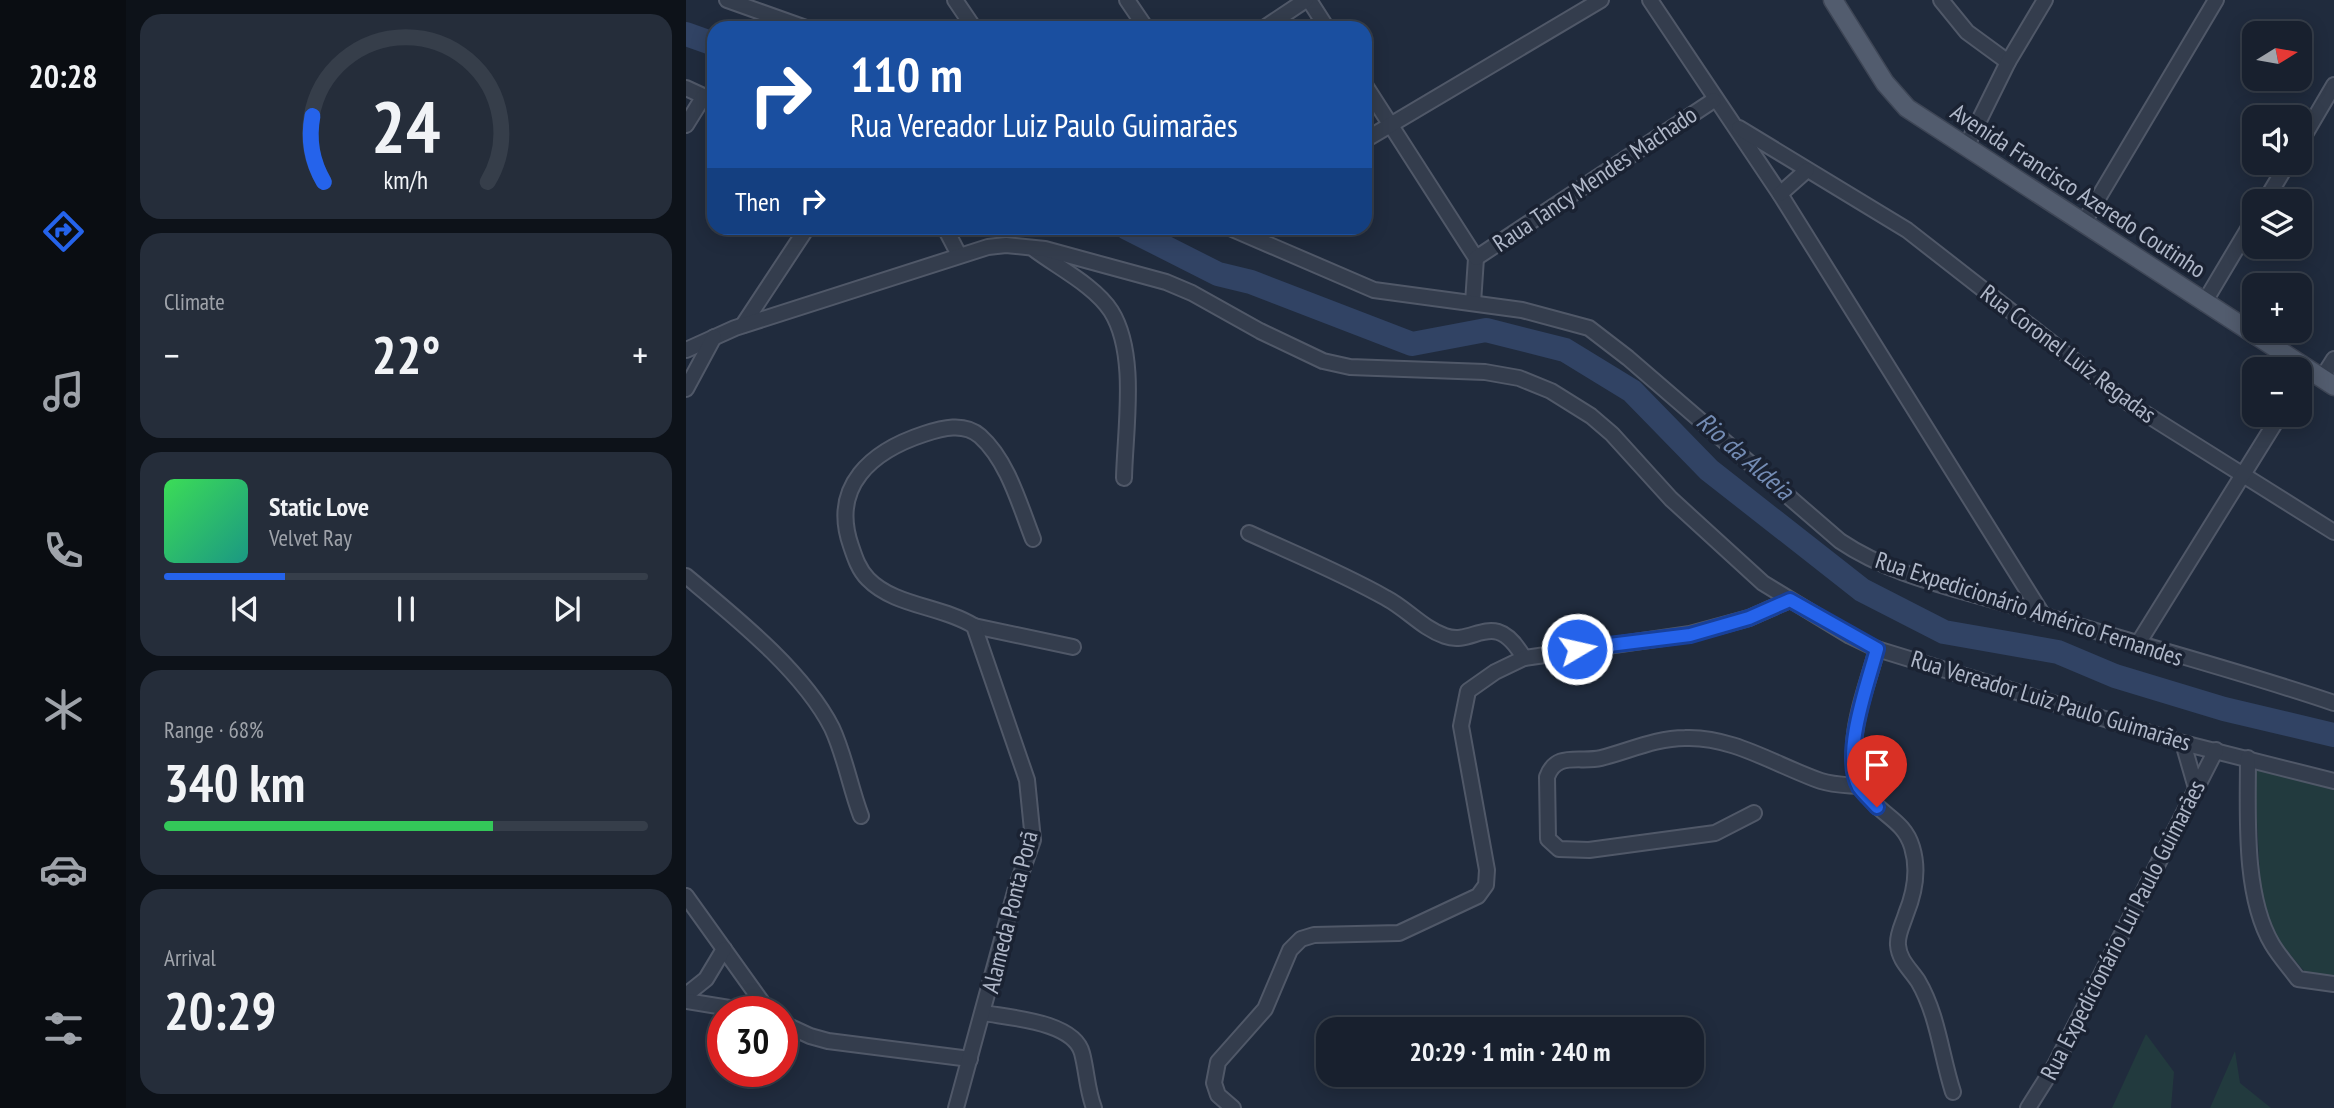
<!DOCTYPE html>
<html lang="en">
<head>
<meta charset="utf-8">
<style>
  body { margin:0; font-family:"PT Sans Narrow",sans-serif; background:#252d3a; color:#f1f3f6; height:100vh; display:flex; flex-direction:column; font-size:26px; white-space:nowrap }
  * { box-sizing:border-box; margin:0 }
  p { font-size:23px; color:#9fa3aa }
  .icon { flex:none; width:38px; height:38px; fill:none; stroke:currentColor; stroke-width:2; stroke-linecap:round; stroke-linejoin:round }
  .map { position:relative; flex:1; overflow:hidden }
  .sheet { display:flex; flex-direction:column; gap:14px; padding:14px; background:#0d1219; width:560px }
  .sheet>* { flex:none }
  .guide { position:absolute; left:21px; top:21px; width:665px; height:214px; border-radius:21px; box-shadow:0 4px 18px #0003,0 0 0 2px #363e4a; background:#1a4fa0; color:#fff; overflow:hidden }
  .needle { width:46px; rotate:79deg }
  .controls { position:absolute; left:1556px; top:21px; display:grid; gap:14px }
  .controls a { display:grid; place-items:center; width:70px; height:70px; border-radius:14px; background:#18202e; box-shadow:0 4px 18px #0003,0 0 0 2px #363e4a; font-size:35px }
  .speed { position:absolute; left:21px; top:996px; display:flex; gap:14px; font-size:35px; font-weight:700; text-align:center }
  .speed>* { display:grid; place-content:center; width:91px; height:91px; border-radius:50%; background:#18202e; box-shadow:0 4px 18px #0003,0 0 0 2px #363e4a; line-height:1 }
  .speed .limit { border:10px solid #d22; background:#fff; color:#111 }
  .pin { position:absolute; display:grid; place-items:center; width:60px; height:60px; color:#fff; margin:-72px -30px; border-radius:50% 50% 50% 0; rotate:-45deg; box-shadow:0 0 7px #0007 }
  .pin .icon { rotate:45deg }
  .me { position:absolute; width:77px; margin:-38px; rotate:81deg; stroke-linejoin:round; filter:drop-shadow(0 0 5px #0008) }
  .turn { display:flex; align-items:center; gap:24px; height:147px; padding:0 28px; font-size:32px }
  .turn .icon { width:91px; height:91px; stroke-width:2.5 }
  .turn b { display:block; font-size:49px; line-height:60px }
  .then { display:flex; align-items:center; height:66px; padding:0 28px; background:#0003; gap:14px; font-size:26px }
  .big { font-size:52px; font-weight:800; line-height:1.1 }
  .sheet .tile { flex:1; display:flex; flex-direction:column; justify-content:center; gap:10px; min-width:0; padding:0 24px; border-radius:21px; background:#252d3a }
  .sheet .dial { align-items:center; gap:0 }
  .dial svg { height:182px; overflow:visible; fill:none; stroke:#363e4a; stroke-width:7; stroke-linecap:round; text-anchor:middle }
  .dial text { fill:#f1f3f6; stroke:none }
  .song { display:flex; align-items:center; gap:21px }
  .cover { width:84px; height:84px; border-radius:10px; background:linear-gradient(135deg,hsl(130 70% 55%),hsl(170 70% 35%)) }
  .played { height:7px; border-radius:4px; background:linear-gradient(90deg,#2563eb 25%,#363e4a 25%) }
  .keys { display:flex; justify-content:space-around; direction:ltr }
  .heat { display:flex; justify-content:space-between; align-items:center; font-size:38px; direction:ltr }
  .charge { height:10px; border-radius:5px; background:linear-gradient(90deg,#34c759 68%,#363e4a 0) }
  .trip { position:absolute; left:630px; top:1017px; width:388px; height:70px; border-radius:21px; background:#18202e; box-shadow:0 4px 18px #0003,0 0 0 2px #363e4a; font-weight:800; line-height:70px; text-align:center }
  main { display:flex; flex:1; min-height:0 }
  .tab-bar { display:flex; flex-direction:column; width:126px; justify-content:space-around; align-items:center; background:#0a0d12; color:#9fa3aa }
  .tab-bar .icon { width:49px; height:49px }
  .tab-bar .active { color:#2563eb }
  .tab-bar b { font-size:32px; color:#f1f3f6 }
  .map>svg:first-child { display:block }
</style>
</head>
<body>
<main>
<nav class="tab-bar">
<b>20:28</b>
<svg class="icon active" aria-label="directions" viewBox="0 0 24 24"><path d="M12 3l9 9-9 9-9-9zM9 14v-3h6M13 9l2 2-2 2"/></svg>
<svg class="icon" aria-label="music" viewBox="0 0 24 24"><path d="M9 18V5l10-2v13"/><circle cx="6" cy="18" r="3"/><circle cx="16" cy="16" r="3"/></svg>
<svg class="icon" aria-label="phone" viewBox="0 0 24 24"><path d="M5 4h4l2 5-3 2q2 4 5 5l2-3 5 2v4C11 20 4 13 5 4z"/></svg>
<svg class="icon" aria-label="climate" viewBox="0 0 24 24"><path d="M12 3v18M4 7l16 10M4 17L20 7"/></svg>
<svg class="icon" aria-label="car" viewBox="0 0 24 24"><path d="M5 17H2v-5l4-1 3-4h7l3 4 3 1v5h-3M9 17h6M6 11h13"/><circle cx="7" cy="17" r="2"/><circle cx="17" cy="17" r="2"/></svg>
<svg class="icon" aria-label="filters" viewBox="0 0 24 24"><path d="M4 7h16M4 17h16"/><circle cx="9" cy="7" r="2"/><circle cx="15" cy="17" r="2"/></svg>
</nav>
<section class="sheet">
<div class="tile dial"><svg viewBox="0 0 100 80">
<path d="M14 69A42 42 0 1 1 86 69"/>
<path d="M14 69A42 42 0 0 1 9 40" stroke="#2563eb"/>
<text x="50" y="56" font-size="32" font-weight="700">24</text>
<text x="50" y="72" font-size="11">km/h</text>
</svg></div>
<div class="tile"><p>Climate</p>
<div class="heat"><a>−</a><b class="big">22°</b><a>+</a></div>
</div>
<div class="tile">
<div class="song"><i class="cover"></i><div><b>Static Love</b><p>Velvet Ray</p></div></div>
<div class="played"></div>
<div class="keys"><svg class="icon" aria-label="previous" viewBox="0 0 24 24"><path d="M18 5L8 12l10 7zM5 5v14"/></svg><svg class="icon" aria-label="pause" viewBox="0 0 24 24"><path d="M8 5v14M16 5v14"/></svg><svg class="icon" aria-label="next" viewBox="0 0 24 24"><path d="M6 5l10 7-10 7zM19 5v14"/></svg></div>
</div>
<div class="tile"><p>Range · 68%</p><b class="big">340 km</b><div class="charge"></div></div>
<div class="tile"><p>Arrival</p><b class="big">20:29</b></div>
</section>
<div class="map">
<svg width="1648" height="1108" viewBox="0 0 1648 1108">
  <rect width="100%" height="100%" fill="#202b3d"/>
  <!-- green -->
  <g fill="#223a3e">
    <path d="M1568 767 1648 788V976L1619 972 1590 938 1575 895Z"/>
    <path d="M1460 1034 1488 1072 1485 1108H1426Z"/>
    <path d="M1549 1051 1554 1083 1585 1108H1524Z"/>
  </g>
  <g fill="none" stroke-linecap="round" stroke-linejoin="round">
    <!-- river -->
    <g stroke="#314364" stroke-width="24">
      <path d="M0 34 28 44"/>
      <path d="M441 228 532 274 565 282 726 344 800 330 879 350 946 391 1023 470 1176 590 1258 632 1372 652 1429 676 1538 709 1648 735"/>
    </g>
    <!-- minor casing -->
    <g stroke="#505868" stroke-width="18">
      <g id="minor">
        <path d="M41 0 120 28"/>
        <path d="M269 0 288 28"/>
        <path d="M441 0 460 28"/>
        <path d="M623 0 641 28"/>
        <path d="M964 0 1094 194 1358 617"/>
        <path d="M1255 0 1281 32 1322 62"/>
        <path d="M578 28 620 0"/>
        <path d="M679 85 790 258 787 303"/>
        <path d="M0 88 28 101"/>
        <path d="M0 125 18 96"/>
        <path d="M1053 128 1221 230 1444 404 1648 532"/>
        <path d="M679 140 915 0"/>
        <path d="M1614 143 1648 85"/>
        <path d="M1280 147 1322 62 1359 0"/>
        <path d="M1094 194 1121 170"/>
        <path d="M1579 201 1602 163"/>
        <path d="M1398 222 1530 0"/>
        <path d="M259 228 273 255"/>
        <path d="M544 228 688 290 836 310 903 328 942 358 1154 541C1203 574 1261 586 1317 603 1427 638 1539 666 1648 703"/>
        <path d="M349 250C373 268 409 286 425 311 452 354 439 429 438 478"/>
        <path d="M790 258 1028 100"/>
        <path d="M1518 303 1568 219"/>
        <path d="M57 325 121 228"/>
        <path d="M0 350 49 328 302 247 320 245 359 249 480 282 506 293 574 331 637 361 664 367 799 372 833 378 865 391 905 416 926 434 985 499 1077 583 1164 636 1191 649 1497 743 1648 781"/>
        <path d="M1636 378 1648 359"/>
        <path d="M1614 384 1623 369"/>
        <path d="M0 389 28 337"/>
        <path d="M563 533C609 554 656 573 700 598 721 609 736 628 759 636 789 647 808 606 838 658"/>
        <path d="M0 576C49 617 117 671 146 728 159 756 164 787 175 816"/>
        <path d="M288 626 387 647"/>
        <path d="M1453 642 1594 415"/>
        <path d="M1191 649C1179 695 1149 760 1185 800 1200 817 1219 823 1226 847 1233 870 1229 892 1220 914 1217 924 1211 934 1212 945 1213 960 1224 969 1232 981 1252 1015 1255 1055 1267 1092"/>
        <path d="M1497 743 1510 788"/>
        <path d="M1562 758C1562 813 1557 895 1586 944 1593 956 1603 967 1612 979L1648 984"/>
        <path d="M1068 813 1029 833 903 850 873 849 862 839 861 777C870 751 894 763 915 758 943 751 970 738 999 738 1047 736 1091 766 1135 781 1147 785 1161 785 1172 786"/>
        <path d="M0 896 83 1012"/>
        <path d="M0 995 20 979 38 949"/>
        <path d="M0 1001 68 1012"/>
        <path d="M298 1013C326 1018 388 1022 396 1053 401 1072 401 1090 408 1108"/>
        <path d="M96 1023 124 1036 142 1041 284 1059"/>
        <path d="M270 1108 330 888 347 840 341 780 288 626C256 606 208 606 182 579 173 570 169 558 165 546 144 486 186 451 238 434 256 428 278 422 294 436 322 461 334 506 347 539"/>
        <path d="M547 1108 532 1095 528 1083 532 1062 579 1009 604 950 615 939 628 935 713 933 792 896 800 885 801 870 775 726 782 691 809 672 838 658 1004 634 1063 618 1104 600"/>
        <path d="M1342 1108 1369 1065 1530 750"/>
      </g>
    </g>
    <!-- major casing -->
    <g stroke="#3e4656" stroke-width="21">
      <path id="major" d="M1147 0 1199 83 1221 108 1648 386"/>
    </g>
    <!-- minor -->
    <use href="#minor" stroke="#343d4d" stroke-width="14"/>
    <!-- major -->
    <use href="#major" stroke="#525c6e" stroke-width="18"/>
  </g>
  <g fill="none" stroke-linecap="round" stroke-linejoin="round">
    <!-- route casing -->
    <g stroke="#184099" stroke-width="18">
      <path id="route" d="M891 649 1004 635 1063 618 1104 600 1191 649C1182 683 1155 755 1173 787 1178 794 1186 801 1191 807"/>
    </g>
    <!-- route -->
    <use href="#route" stroke="#2563eb" stroke-width="12"/>
  </g>
  <g text-anchor="middle" stroke-width="7" stroke-linejoin="round" paint-order="stroke">
    <!-- street labels -->
    <g font-size="24" fill="#b0b8c9" stroke="#1a2232">
      <text transform="translate(909 179) rotate(-34)" y="8">Raua Tancy Mendes Machado</text>
      <text transform="translate(1392 191) rotate(33)" y="8">Avenida Francisco Azeredo Coutinho</text>
      <text transform="translate(1382 354) rotate(37)" y="8">Rua Coronel Luiz Regadas</text>
      <text transform="translate(1343 609) rotate(18)" y="8">Rua Expedicionário Américo Fernandes</text>
      <text transform="translate(1365 701) rotate(17)" y="8">Rua Vereador Luiz Paulo Guimarães</text>
      <text transform="translate(324 912) rotate(-76)" y="8">Alameda Ponta Porã</text>
      <text transform="translate(1437 930) rotate(-63)" y="8">Rua Expedicionário Lui Paulo Guimarães</text>
    </g>
    <!-- water labels -->
    <g font-size="26" font-style="italic" fill="#748cb4" stroke="#1a2232">
      <text transform="translate(1059 456) rotate(41)" y="9">Rio da Aldeia</text>
    </g>
  </g>
</svg>
<div class="controls">
<a><svg class="needle" viewBox="-14 -14 28 28"><path d="M0-13l5 13h-10z" fill="#e53935"/><path d="M0 13l5-13h-10z" fill="#9fa3aa"/></svg></a>
<a><svg class="icon" aria-label="sound" viewBox="0 0 24 24"><path d="M4 9h4l5-4v14l-5-4H4zM17 9q2 3 0 6"/></svg></a>
<a><svg class="icon" aria-label="layers" viewBox="0 0 24 24"><path d="M12 4l9 5-9 5-9-5zM3 14l9 5 9-5"/></svg></a>
<a>+</a>
<a>−</a>
</div>
<div class="speed"><div class="limit">30</div></div>
<div class="pin" style="left:1191px;top:807px;background:#d93025"><svg class="icon" aria-label="arrive" viewBox="0 0 24 24"><path d="M6 21V4h12l-3 4 3 4H6"/></svg></div>
<svg class="me" style="left:891px;top:649px" viewBox="-20 -20 40 40"><circle r="17" fill="#2563eb" stroke="#fff" stroke-width="3"/><path d="M0-11L8 9 0 5-8 9z" fill="#fff"/></svg>
<div class="trip">20:29 · 1 min · 240 m</div>
<div class="guide">
<div class="turn"><svg class="icon" aria-label="right" viewBox="0 0 24 24"><path d="M7 20v-9h11M14 6l5 5-5 5"/></svg><div><b>110 m</b>Rua Vereador Luiz Paulo Guimarães</div></div>
<div class="then">Then<svg class="icon" aria-label="right" viewBox="0 0 24 24"><path d="M7 20v-9h11M14 6l5 5-5 5"/></svg></div>
</div>
</div>
</main>
</body>
</html>
